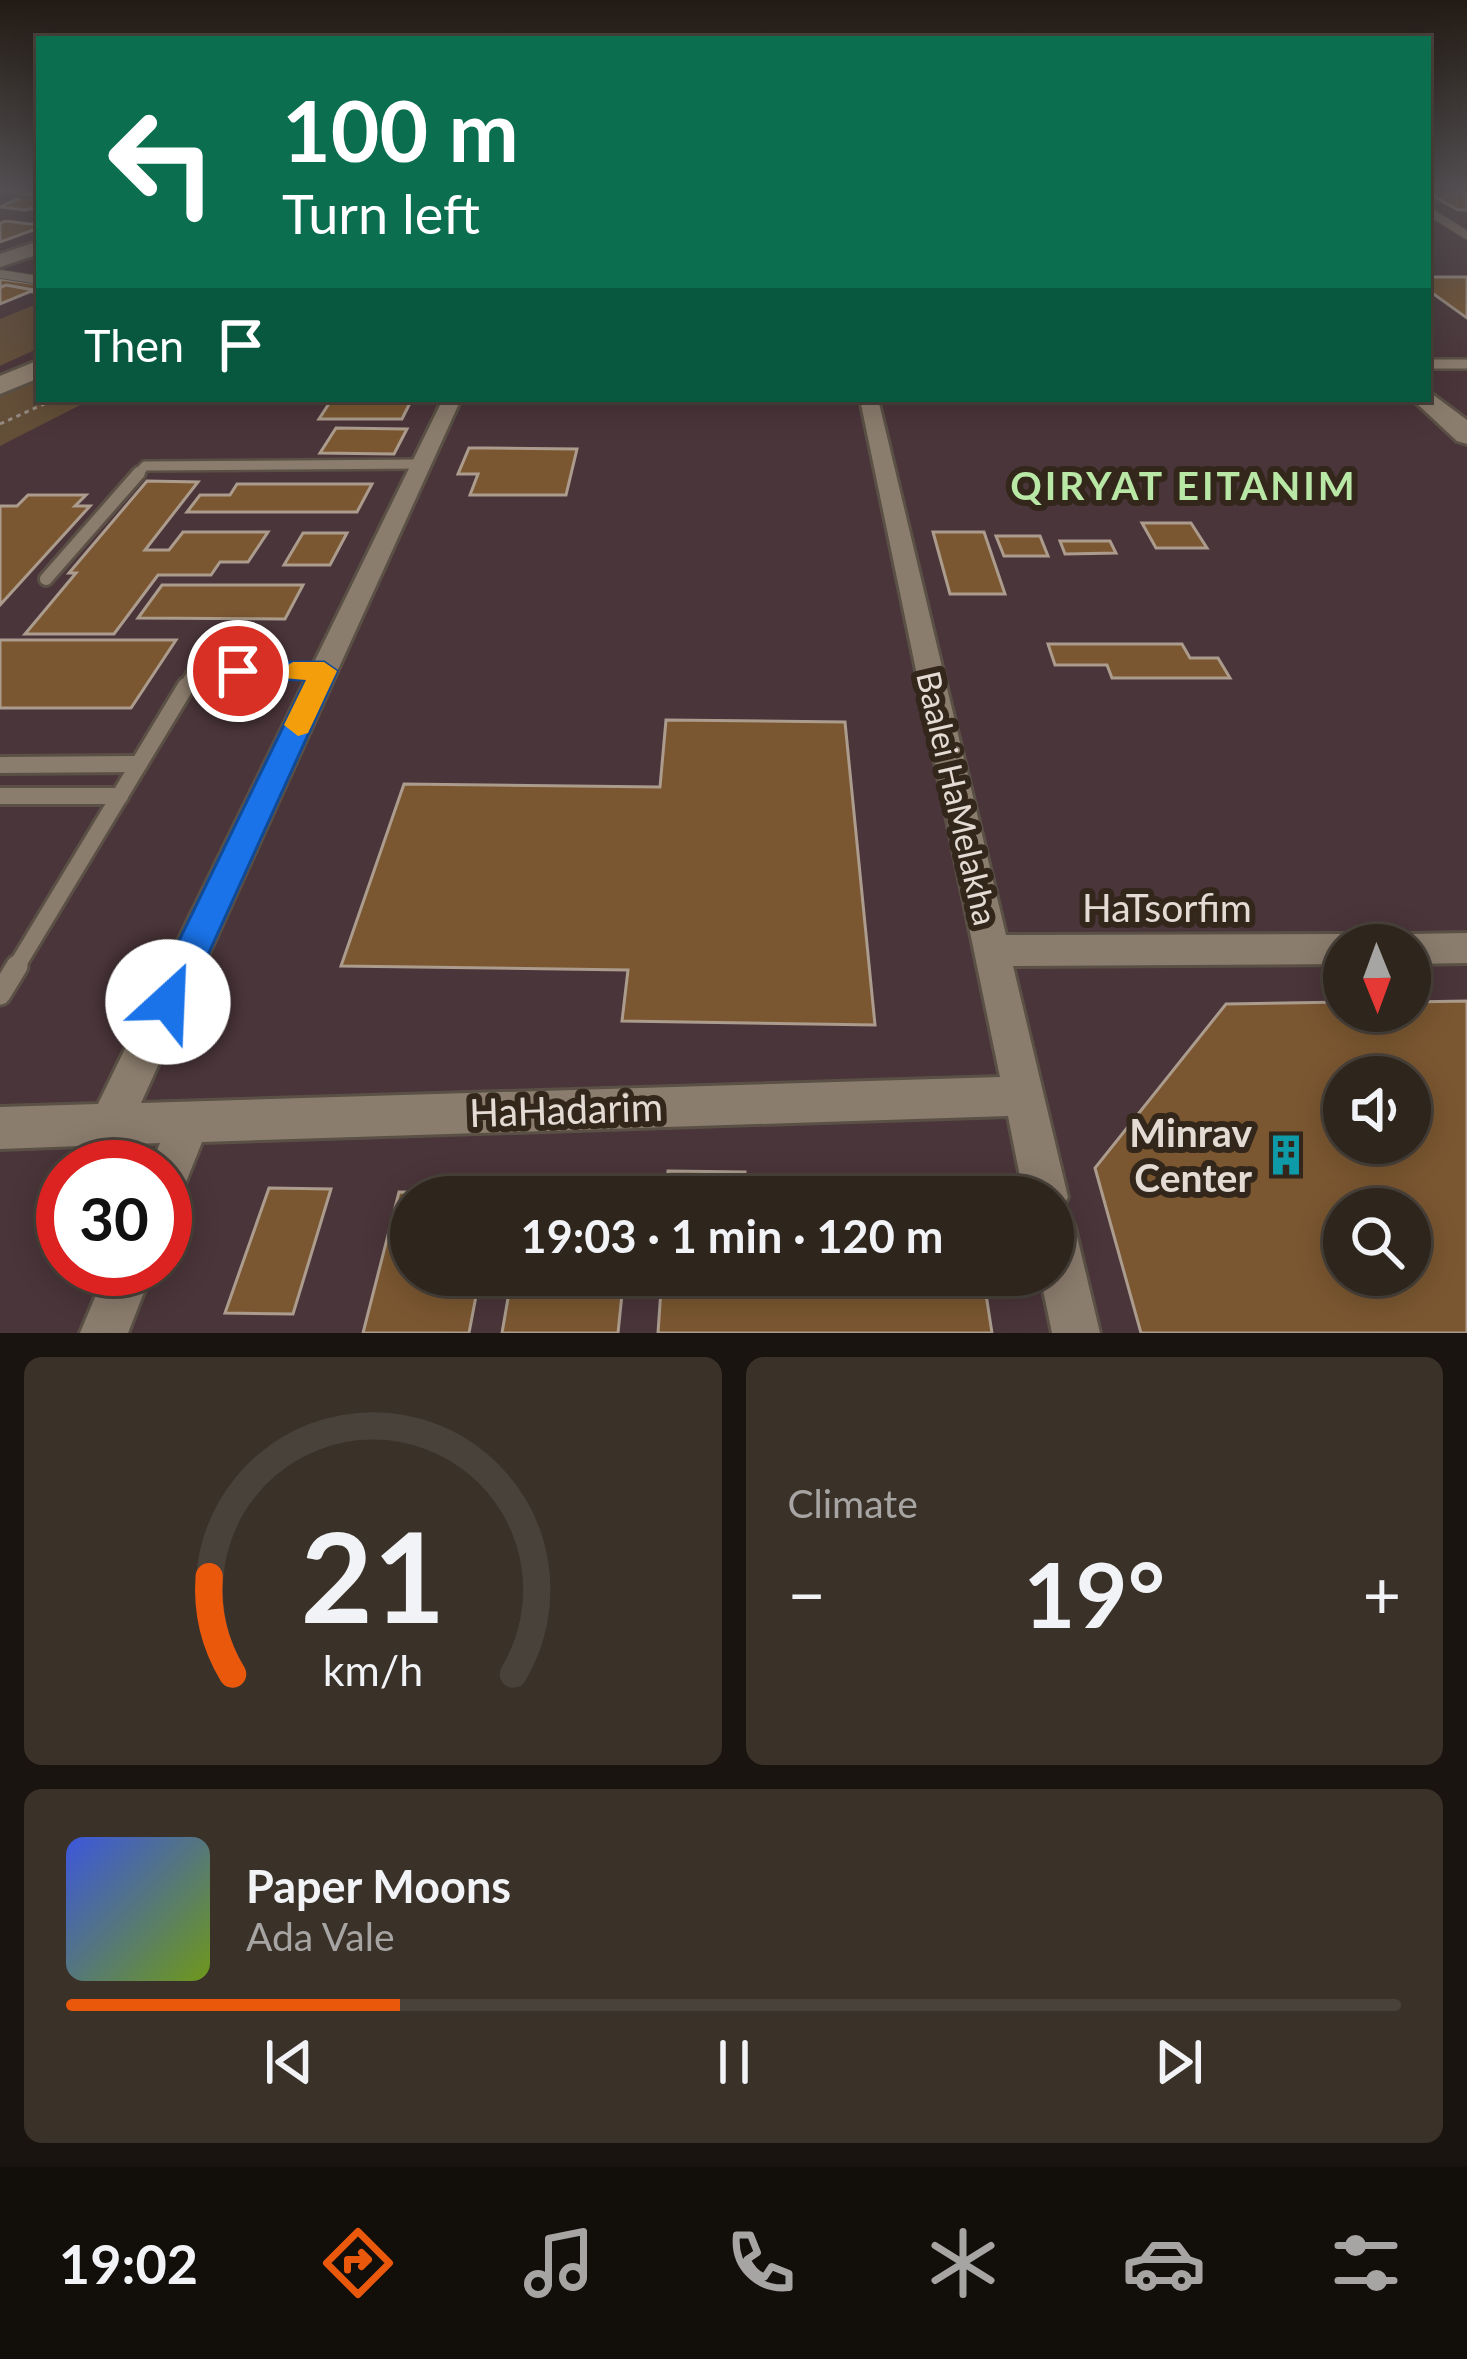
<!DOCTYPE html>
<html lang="en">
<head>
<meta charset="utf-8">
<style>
  body { margin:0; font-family:Lato,sans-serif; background:#3a3129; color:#f1f3f6; height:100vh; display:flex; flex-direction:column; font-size:45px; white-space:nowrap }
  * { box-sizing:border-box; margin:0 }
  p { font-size:39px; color:#a7a5a3 }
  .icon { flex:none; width:66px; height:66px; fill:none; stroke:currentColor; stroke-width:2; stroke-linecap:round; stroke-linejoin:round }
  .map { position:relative; height:1333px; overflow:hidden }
  .panel { display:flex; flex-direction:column; gap:24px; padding:24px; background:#19140f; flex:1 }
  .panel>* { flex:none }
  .top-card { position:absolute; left:36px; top:36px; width:1395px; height:366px; border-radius:0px; box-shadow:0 6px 30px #0003,0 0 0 3px #49423b; background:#0b6e4f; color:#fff; overflow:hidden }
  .needle { width:78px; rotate:179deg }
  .tools { position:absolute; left:1323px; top:924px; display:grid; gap:24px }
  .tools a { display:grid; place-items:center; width:108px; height:108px; border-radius:50%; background:#2e251c; box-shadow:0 6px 30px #0003,0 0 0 3px #49423b; font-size:60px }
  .speed { position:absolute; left:36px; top:1140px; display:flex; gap:24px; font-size:60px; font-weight:700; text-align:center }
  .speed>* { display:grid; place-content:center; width:156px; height:156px; border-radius:50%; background:#2e251c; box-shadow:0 6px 30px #0003,0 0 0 3px #49423b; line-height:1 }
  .speed .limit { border:18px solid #d22; background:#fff; color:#111 }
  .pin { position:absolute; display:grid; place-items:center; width:102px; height:102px; color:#fff; margin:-51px; border:6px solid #fff; border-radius:50%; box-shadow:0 3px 12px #0007 }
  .me { position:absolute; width:132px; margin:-66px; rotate:25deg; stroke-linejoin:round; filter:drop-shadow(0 0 9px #0008) }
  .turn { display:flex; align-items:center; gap:42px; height:252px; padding:0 48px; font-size:54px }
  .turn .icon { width:156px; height:156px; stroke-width:2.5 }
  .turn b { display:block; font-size:84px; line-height:102px }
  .then { display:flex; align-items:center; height:114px; padding:0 48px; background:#0003; gap:24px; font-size:45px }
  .big { font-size:90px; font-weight:700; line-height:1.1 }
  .panel .card { flex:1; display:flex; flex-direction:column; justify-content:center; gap:18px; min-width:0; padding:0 42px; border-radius:18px; background:#3a3129 }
  .panel .dial { align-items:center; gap:0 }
  .dial svg { height:312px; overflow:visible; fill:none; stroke:#49423b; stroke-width:7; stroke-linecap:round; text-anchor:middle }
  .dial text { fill:#f1f3f6; stroke:none }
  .song { display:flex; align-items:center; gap:36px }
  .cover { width:144px; height:144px; border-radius:18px; background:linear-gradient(135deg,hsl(230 70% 55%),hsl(80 70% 35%)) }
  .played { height:12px; border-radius:6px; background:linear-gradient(90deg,#ea580c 25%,#49423b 25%) }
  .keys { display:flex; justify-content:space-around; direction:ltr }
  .heat { display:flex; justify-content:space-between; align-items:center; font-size:66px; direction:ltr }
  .panel .tiles { flex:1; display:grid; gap:24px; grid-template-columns:1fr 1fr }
  .card:last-child { grid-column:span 2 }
  .trip { position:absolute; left:390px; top:1176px; width:684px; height:120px; border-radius:60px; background:#2e251c; box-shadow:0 6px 30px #0003,0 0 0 3px #49423b; font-weight:700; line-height:120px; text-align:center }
  .tab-bar { display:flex; height:192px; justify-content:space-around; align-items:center; background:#120f0b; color:#a7a5a3 }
  .tab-bar .icon { width:84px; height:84px }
  .tab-bar .selected { color:#ea580c }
  .tab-bar b { font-size:54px; color:#f1f3f6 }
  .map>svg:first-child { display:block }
</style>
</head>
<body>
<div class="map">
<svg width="1467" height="1333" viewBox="0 0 1467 1333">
  <rect width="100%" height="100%" fill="#3e3125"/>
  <!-- industrial -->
  <path fill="#4a353a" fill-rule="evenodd" d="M0 188H39V399H1428V188H1467V1333H0ZM1344 945H1410V1011H1344ZM1344 1077H1410V1143H1344ZM63 1167H165V1269H63ZM411 1197H1053V1275H411ZM1344 1209H1410V1275H1344Z"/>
  <!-- green -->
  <g fill="#634e38">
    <path d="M39 303V348L0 366V319Z"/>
    <path d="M39 375V399H92L0 446V394Z"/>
  </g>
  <!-- building -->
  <g fill="#7b5731" stroke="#ab9c8d" stroke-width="3" fill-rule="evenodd">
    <path d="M1428 188H1455L1467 195V210H1458L1428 193Z"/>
    <path d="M22 197 39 200V206L26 210 0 207Z"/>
    <path d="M6 221 39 225V228L0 242V223Z"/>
    <path d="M1428 277H1467V318L1428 290Z"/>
    <path d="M0 279 39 284V293L0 286Z"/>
    <path d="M6 285 34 290 0 304V288Z"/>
    <path d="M332 399H412L402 419H319Z"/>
    <path d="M336 428 407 429 394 454 320 453Z"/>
    <path d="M469 448H488L577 449 566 495H470L478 474H458Z"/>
    <path d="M147 481 198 482 145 550H169L183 532H268L248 562H220L211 575H158L114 634H25L76 573H69Z"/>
    <path d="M237 484H372L357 512H187L200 495H230Z"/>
    <path d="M28 495H86L75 506H90L0 605V506H17Z"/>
    <path d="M1142 523H1191L1207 548H1156Z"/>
    <path d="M933 532H984L1005 594H950Z"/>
    <path d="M303 533H347L330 565H284Z"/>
    <path d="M996 536H1040L1048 556H1004Z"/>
    <path d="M1060 541H1110L1116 553 1065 554Z"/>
    <path d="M162 585H303L285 619 138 618Z"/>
    <path d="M0 640H176L131 708H0Z"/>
    <path d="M1048 644H1182L1190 658H1218L1230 678H1112L1107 665H1055Z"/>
    <path d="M666 720 845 722 875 1025 622 1021 628 970 341 966 404 784 660 787Z"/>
    <path d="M1467 1001V1333H1141L1095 1168 1226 1004 1344 1002V1011H1410V1002ZM1344 1077H1410V1143H1344ZM1344 1209H1410V1275H1344Z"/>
    <path d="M668 1171 745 1172V1197H667Z"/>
    <path d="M889 1177 968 1178 971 1197H891Z"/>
    <path d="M269 1188 331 1189 293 1314 225 1313Z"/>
    <path d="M399 1192 495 1193 494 1197H411V1275H480L469 1333H363Z"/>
    <path d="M512 1275H624L618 1333H502Z"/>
    <path d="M662 1275H983L992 1333H658Z"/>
  </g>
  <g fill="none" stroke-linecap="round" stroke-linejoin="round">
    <!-- lane-far4 casing -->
    <g stroke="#5a5045" stroke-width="10">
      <g id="lane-far4">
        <path d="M1428 211 1467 235"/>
        <path d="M0 274 39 280"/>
      </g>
    </g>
    <!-- lane-far3 casing -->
    <g stroke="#5a5045" stroke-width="14">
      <g id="lane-far3">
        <path d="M1428 364H1467"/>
        <path d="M136 476 145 466 421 464"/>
      </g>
    </g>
    <!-- lane-far2 casing -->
    <g stroke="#5a5045" stroke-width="18">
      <g id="lane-far2">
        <path d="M46 579 139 473"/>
        <path d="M184 689 195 671H324"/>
      </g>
    </g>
    <!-- lane-far1 casing -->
    <g stroke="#5a5045" stroke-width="22">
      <g id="lane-far1">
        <path d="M0 765 139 764"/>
        <path d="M0 796H120"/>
        <path d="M15 969 186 686"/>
      </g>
    </g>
    <!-- lane casing -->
    <g stroke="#5a5045" stroke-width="27">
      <path id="lane" d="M0 994 17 966"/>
    </g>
    <!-- street casing -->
    <g stroke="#5a5045" stroke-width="6">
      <g id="street">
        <path d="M0 188 39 190V198L0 192Z"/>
        <path d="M443 399H461L141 1103 1000 1077 860 399H878L1006 935 1344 934 1357 938 1360 945H1344V964L1013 966 1068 1197 1062 1210 1069 1212 1075 1228 1100 1333H1052L1040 1275H1053V1197H1024L1008 1116 202 1142 180 1197 165 1203V1167H150L160 1143 0 1149V1107L98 1104Z"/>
        <path d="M1467 933V963L1410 964V945H1394L1397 938 1410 934Z"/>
        <path d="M107 1269H153L128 1333H80Z"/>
      </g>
    </g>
    <!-- secondary casing -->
    <g stroke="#5a5045" stroke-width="6">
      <g id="secondary">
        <path d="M39 241V254L0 267V254Z"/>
        <path d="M39 360V378L0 394V376Z"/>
        <path d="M1428 391 1467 420V444L1457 441 1412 399H1428Z"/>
      </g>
    </g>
    <!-- path -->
    <path stroke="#93897f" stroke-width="3" stroke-dasharray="4.5 4.5" stroke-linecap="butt" d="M0 424 55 399"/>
    <!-- lane-far4 -->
    <use href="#lane-far4" stroke="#8b7d6e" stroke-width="8"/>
    <!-- lane-far3 -->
    <use href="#lane-far3" stroke="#8b7d6e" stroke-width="9"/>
    <!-- lane-far2 -->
    <use href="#lane-far2" stroke="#8b7d6e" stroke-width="12"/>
    <!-- lane-far1 -->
    <use href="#lane-far1" stroke="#8b7d6e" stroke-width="16"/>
    <!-- lane -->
    <use href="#lane" stroke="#8b7d6e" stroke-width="21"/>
    <!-- street -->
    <use href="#street" fill="#8b7d6e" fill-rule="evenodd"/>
    <!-- secondary -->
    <use href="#secondary" fill="#8b7d6e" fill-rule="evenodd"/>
  </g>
  <!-- sky -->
  <linearGradient id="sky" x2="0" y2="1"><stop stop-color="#221b14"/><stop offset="0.5" stop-color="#524e51"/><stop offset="1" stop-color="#524e51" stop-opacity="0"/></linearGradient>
  <rect width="1467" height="375" fill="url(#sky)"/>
  <!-- route -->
  <path fill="#1a73e8" stroke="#114b97" stroke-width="3" d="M238 662H324L337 671 181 1014 168 1019 154 1014 149 1002 306 680 228 678 224 671Z"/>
  <!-- slow -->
  <path fill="#f59e0b" d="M293 662H324L337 671 308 733 298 736 284 725 306 680 283 678 279 671Z"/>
  <!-- icons -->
  <defs>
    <g id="building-bare" transform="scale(3.24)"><path d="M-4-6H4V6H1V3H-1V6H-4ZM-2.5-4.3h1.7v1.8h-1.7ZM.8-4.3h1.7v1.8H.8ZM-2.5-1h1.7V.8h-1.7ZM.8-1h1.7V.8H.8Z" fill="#0f9aa8" stroke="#33271b" stroke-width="2.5" paint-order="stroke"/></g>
  </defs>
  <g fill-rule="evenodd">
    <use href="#building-bare" x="1286" y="1155"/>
  </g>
  <g text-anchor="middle" stroke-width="12" stroke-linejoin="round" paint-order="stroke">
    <!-- street labels -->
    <g font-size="33" fill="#e4dcd4" stroke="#33271b">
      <text transform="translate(957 798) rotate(77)" y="12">Baalei HaMelakha</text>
    </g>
    <!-- far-district labels -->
    <g font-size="39" font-weight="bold" letter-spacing="3" fill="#b9e7a5" stroke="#33271b">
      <text x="1184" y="500">QIRYAT EITANIM</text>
    </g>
    <!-- near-street labels -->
    <g font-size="39" fill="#e4dcd4" stroke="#33271b">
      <text x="1167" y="922">HaTsorfim</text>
      <text transform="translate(566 1110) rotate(-2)" y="14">HaHadarim</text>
    </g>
    <!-- near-poi labels -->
    <g font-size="39" font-weight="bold" fill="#e4dcd4" stroke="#33271b" text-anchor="end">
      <text x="1252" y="1147">Minrav<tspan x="1252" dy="45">Center</tspan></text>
    </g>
  </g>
</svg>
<div class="tools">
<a><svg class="needle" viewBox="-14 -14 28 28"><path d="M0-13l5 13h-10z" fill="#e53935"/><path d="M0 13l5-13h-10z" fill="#a7a5a3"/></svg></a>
<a><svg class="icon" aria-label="sound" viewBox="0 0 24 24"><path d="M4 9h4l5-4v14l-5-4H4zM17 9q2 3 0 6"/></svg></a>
<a><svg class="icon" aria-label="search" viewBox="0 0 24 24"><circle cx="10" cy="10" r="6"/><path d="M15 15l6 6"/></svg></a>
</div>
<div class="speed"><div class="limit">30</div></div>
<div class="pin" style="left:238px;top:671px;background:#d93025"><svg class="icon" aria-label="arrive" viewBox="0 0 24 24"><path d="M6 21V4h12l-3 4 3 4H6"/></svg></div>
<svg class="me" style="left:168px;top:1002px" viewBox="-20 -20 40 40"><circle r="19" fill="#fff"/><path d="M0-13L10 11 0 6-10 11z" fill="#1a73e8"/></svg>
<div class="trip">19:03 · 1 min · 120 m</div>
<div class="top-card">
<div class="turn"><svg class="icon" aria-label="left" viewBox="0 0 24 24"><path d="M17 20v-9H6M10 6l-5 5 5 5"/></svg><div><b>100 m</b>Turn left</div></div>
<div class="then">Then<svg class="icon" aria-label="arrive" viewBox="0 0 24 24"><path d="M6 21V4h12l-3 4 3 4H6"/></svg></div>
</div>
</div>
<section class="panel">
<div class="tiles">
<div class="card dial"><svg viewBox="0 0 100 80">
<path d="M14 69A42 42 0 1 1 86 69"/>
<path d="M14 69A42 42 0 0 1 8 44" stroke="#ea580c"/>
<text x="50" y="56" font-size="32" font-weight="700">21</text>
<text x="50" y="72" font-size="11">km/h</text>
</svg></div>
<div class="card"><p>Climate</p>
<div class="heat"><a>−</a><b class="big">19°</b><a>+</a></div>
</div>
<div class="card">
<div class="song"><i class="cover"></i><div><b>Paper Moons</b><p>Ada Vale</p></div></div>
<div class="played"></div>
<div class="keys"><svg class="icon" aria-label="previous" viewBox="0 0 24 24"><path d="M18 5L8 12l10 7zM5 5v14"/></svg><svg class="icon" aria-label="pause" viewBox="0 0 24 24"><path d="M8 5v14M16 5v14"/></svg><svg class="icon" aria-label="next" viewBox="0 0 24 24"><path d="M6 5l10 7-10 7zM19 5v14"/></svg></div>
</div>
</div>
</section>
<nav class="tab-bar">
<b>19:02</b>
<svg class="icon selected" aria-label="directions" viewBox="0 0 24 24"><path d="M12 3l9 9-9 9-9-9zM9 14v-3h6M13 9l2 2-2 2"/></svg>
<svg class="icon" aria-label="music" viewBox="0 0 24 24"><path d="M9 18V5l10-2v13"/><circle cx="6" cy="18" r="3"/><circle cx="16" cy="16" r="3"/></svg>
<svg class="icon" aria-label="phone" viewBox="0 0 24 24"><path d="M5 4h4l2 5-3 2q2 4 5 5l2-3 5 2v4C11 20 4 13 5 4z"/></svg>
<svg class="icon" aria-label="climate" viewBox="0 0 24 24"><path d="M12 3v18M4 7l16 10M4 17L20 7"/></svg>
<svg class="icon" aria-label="car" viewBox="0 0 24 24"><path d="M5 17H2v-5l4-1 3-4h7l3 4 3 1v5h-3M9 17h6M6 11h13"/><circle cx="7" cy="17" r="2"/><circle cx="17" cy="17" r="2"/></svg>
<svg class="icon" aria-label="filters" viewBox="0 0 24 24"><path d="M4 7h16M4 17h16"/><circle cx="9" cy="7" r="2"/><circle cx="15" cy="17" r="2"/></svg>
</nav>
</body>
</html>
